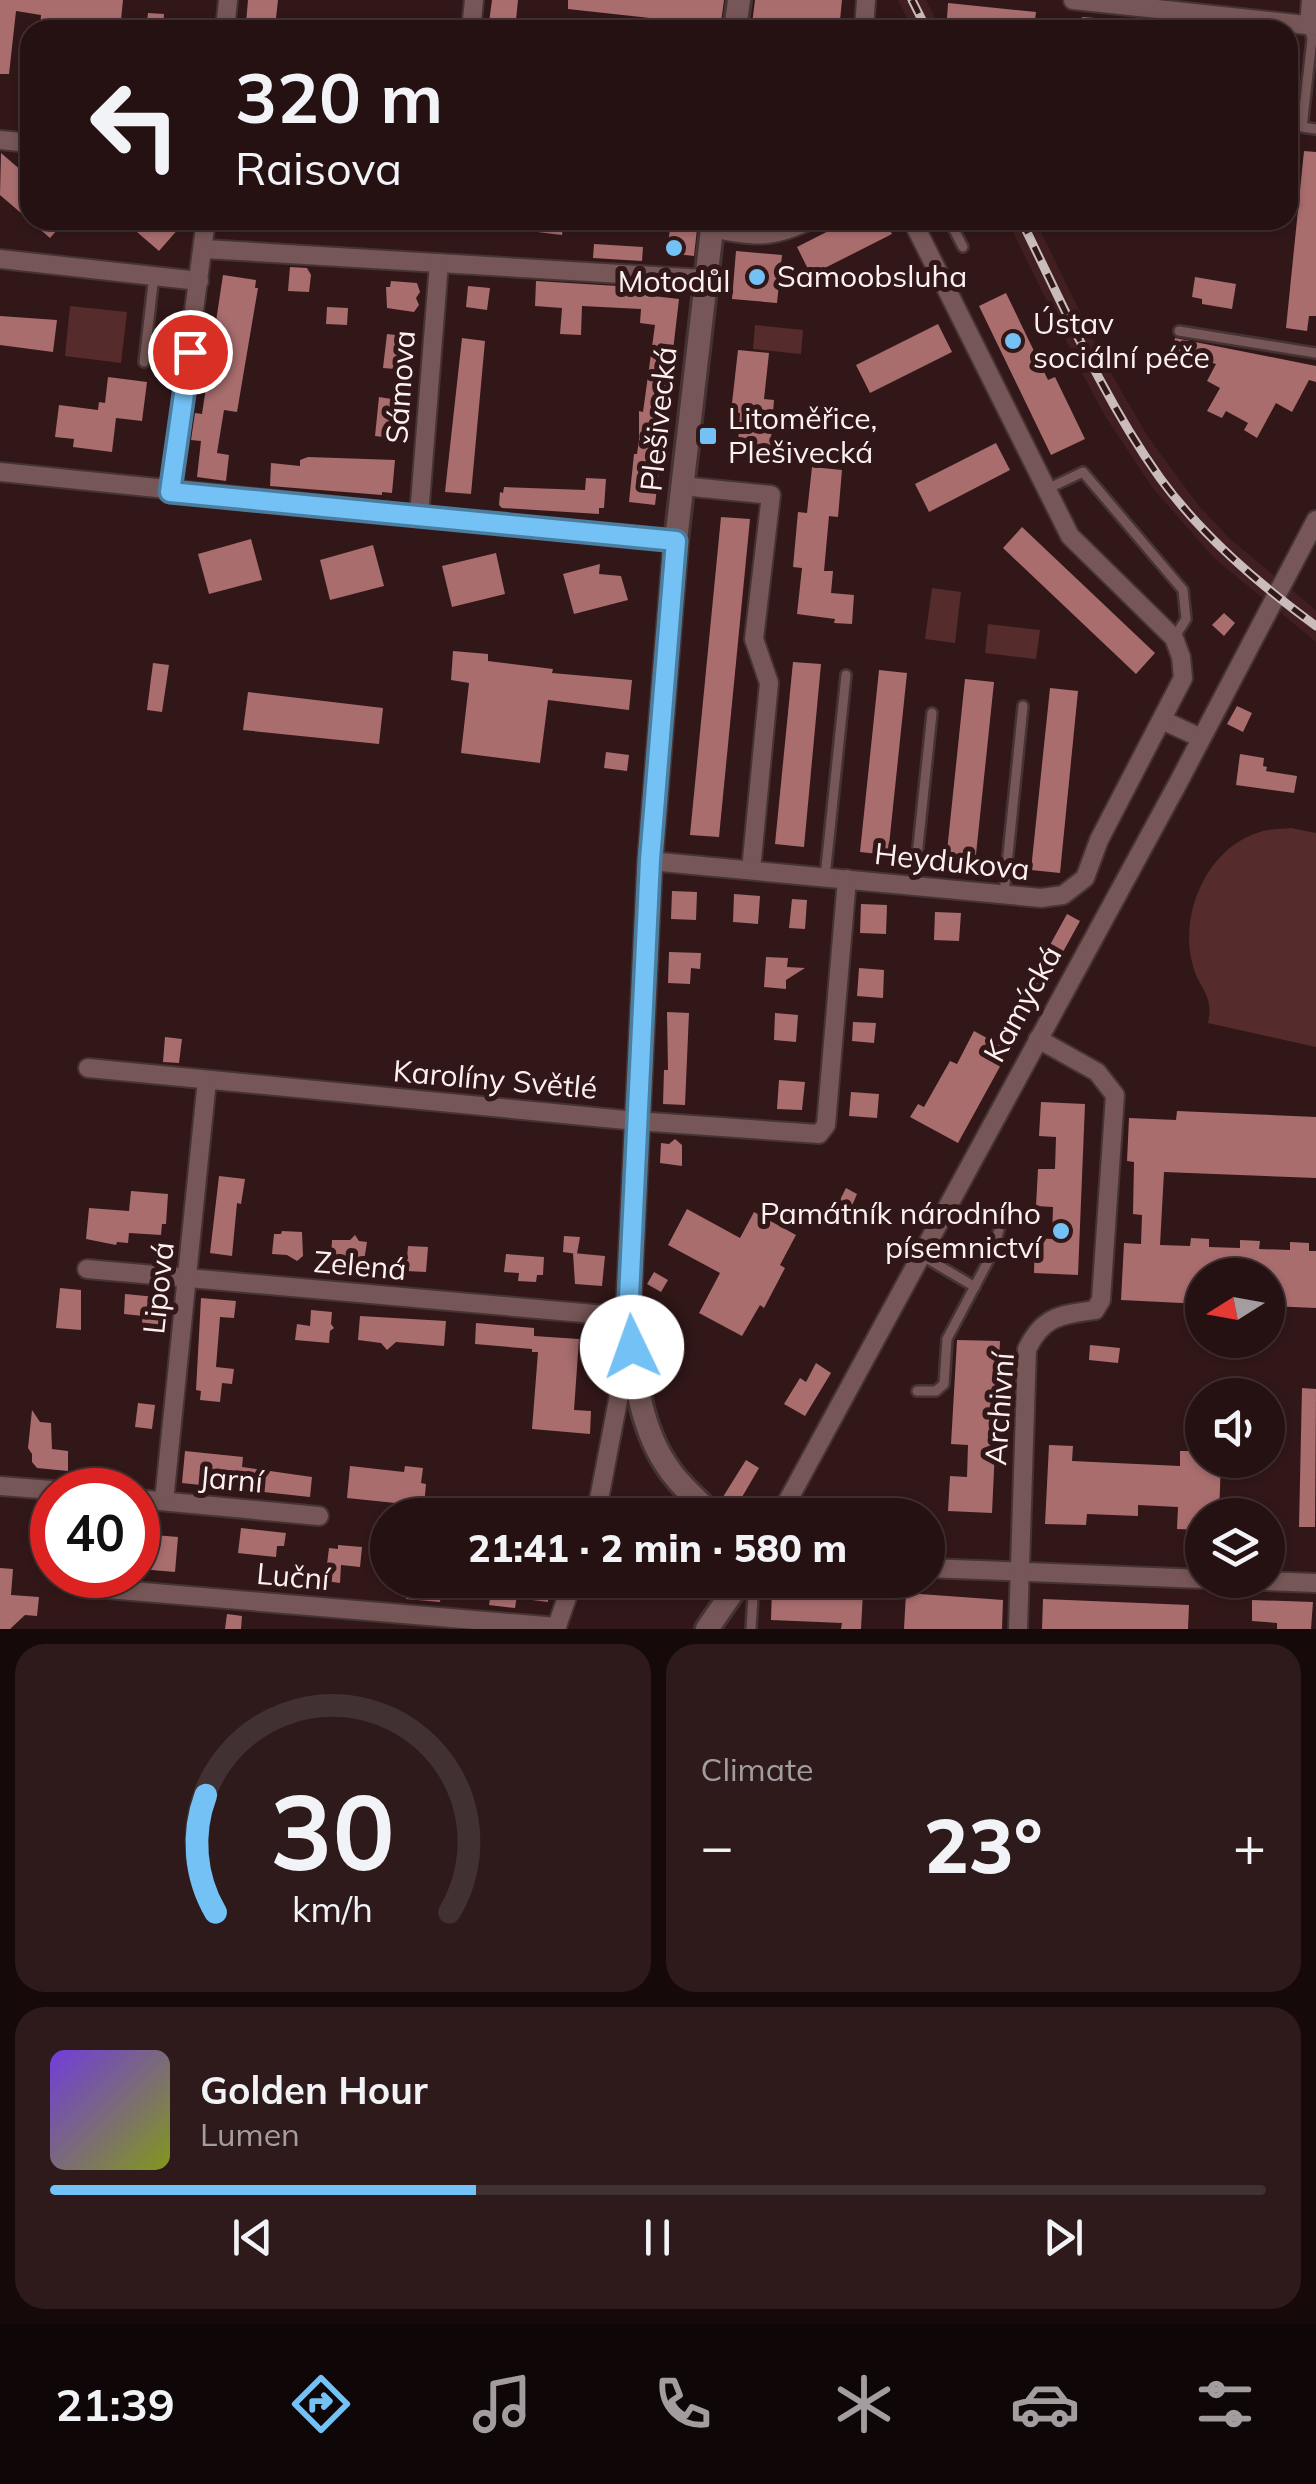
<!DOCTYPE html>
<html lang="en">
<head>
<meta charset="utf-8">
<style>
  body { margin:0; font-family:Mulish,sans-serif; background:#2e1a1b; color:#f1f3f6; height:100vh; display:flex; flex-direction:column; font-size:38px; white-space:nowrap }
  * { box-sizing:border-box; margin:0 }
  p { font-size:32px; color:#a49d9f }
  .icon { flex:none; width:55px; height:55px; fill:none; stroke:currentColor; stroke-width:2; stroke-linecap:round; stroke-linejoin:round }
  .map { position:relative; height:1629px; overflow:hidden }
  .sheet { display:flex; flex-direction:column; gap:15px; padding:15px; background:#15090a; flex:1 }
  .sheet>* { flex:none }
  .banner { position:absolute; left:20px; top:20px; width:1278px; height:210px; border-radius:30px; box-shadow:0 2px 8px #0004,0 0 0 2px #423132; background:#261112; color:#f1f3f6; overflow:hidden }
  .needle { width:65px; rotate:259deg }
  .buttons { position:absolute; left:1185px; top:1258px; display:grid; gap:20px }
  .buttons a { display:grid; place-items:center; width:100px; height:100px; border-radius:50%; background:#261112; box-shadow:0 2px 8px #0004,0 0 0 2px #423132; font-size:50px }
  .speed { position:absolute; left:30px; top:1468px; display:flex; gap:20px; font-size:50px; font-weight:700; text-align:center }
  .speed>* { display:grid; place-content:center; width:130px; height:130px; border-radius:50%; background:#261112; box-shadow:0 2px 8px #0004,0 0 0 2px #423132; line-height:1 }
  .speed .limit { border:15px solid #d22; background:#fff; color:#111 }
  .pin { position:absolute; display:grid; place-items:center; width:85px; height:85px; color:#fff; margin:-42px; border:5px solid #fff; border-radius:50%; box-shadow:0 2px 10px #0007 }
  .me { position:absolute; width:110px; margin:-55px; rotate:357deg; stroke-linejoin:round; filter:drop-shadow(0 0 8px #0008) }
  .turn { display:flex; align-items:center; gap:35px; height:210px; padding:0 50px; font-size:45px }
  .turn .icon { width:130px; height:130px; stroke-width:2.5 }
  .turn b { display:block; font-size:70px; line-height:85px }
  .big { font-size:75px; font-weight:800; line-height:1.1 }
  .sheet .card { flex:1; display:flex; flex-direction:column; justify-content:center; gap:15px; min-width:0; padding:0 35px; border-radius:30px; background:#2e1a1b }
  .sheet .dial { align-items:center; gap:0 }
  .dial svg { height:260px; overflow:visible; fill:none; stroke:#423132; stroke-width:7; stroke-linecap:round; text-anchor:middle }
  .dial text { fill:#f1f3f6; stroke:none }
  .song { display:flex; align-items:center; gap:30px }
  .cover { width:120px; height:120px; border-radius:15px; background:linear-gradient(135deg,hsl(260 70% 55%),hsl(70 70% 35%)) }
  .played { height:10px; border-radius:5px; background:linear-gradient(90deg,#73c1f5 35%,#423132 35%) }
  .keys { display:flex; justify-content:space-around; direction:ltr }
  .heat { display:flex; justify-content:space-between; align-items:center; font-size:55px; direction:ltr }
  .sheet .tiles { flex:1; display:grid; gap:15px; grid-template-columns:1fr 1fr }
  .card:last-child { grid-column:span 2 }
  .trip { position:absolute; left:370px; top:1498px; width:575px; height:100px; border-radius:50px; background:#261112; box-shadow:0 2px 8px #0004,0 0 0 2px #423132; font-weight:800; line-height:100px; text-align:center }
  .tab-bar { display:flex; height:160px; justify-content:space-around; align-items:center; background:#0f0707; color:#a49d9f }
  .tab-bar .icon { width:70px; height:70px }
  .tab-bar .current { color:#73c1f5 }
  .tab-bar b { font-size:45px; color:#f1f3f6 }
  .map>svg:first-child { display:block }
</style>
</head>
<body>
<div class="map">
<svg width="1316" height="1629" viewBox="0 0 1316 1629">
  <rect width="100%" height="100%" fill="#321718"/>
  <!-- built -->
  <g fill="#411f21">
    <path d="M898 0H926L941 30H913Z"/>
    <path d="M1007 220H1035L1104 361 1148 437 1199 506 1231 540 1316 610V642L1214 558 1152 487 1105 416 1082 373Z"/>
  </g>
  <!-- green -->
  <g fill="#552b2c">
    <path d="M70 306 127 312 121 363 65 356Z"/>
    <path d="M755 325 803 330 801 354 753 349Z"/>
    <path d="M932 588 961 592 955 643 925 639Z"/>
    <path d="M988 624 1040 630 1036 659 985 653Z"/>
    <path d="M1291 828 1316 833V1047L1208 1023C1214 994 1200 991 1193 966 1178 915 1207 847 1260 832 1269 829 1281 829 1291 828Z"/>
  </g>
  <!-- building -->
  <g fill="#a96d6e">
    <path d="M0 0H123L120 30H102L103 24 75 20 74 30H40L41 15 16 11 9 74H0Z"/>
    <path d="M248 0H278L275 27 246 23Z"/>
    <path d="M492 0H518L515 30H488Z"/>
    <path d="M568 0H724L720 30 686 26V22L568 9Z"/>
    <path d="M755 0H842L839 30 752 24Z"/>
    <path d="M948 3 1036 12 1034 27 947 18Z"/>
    <path d="M148 13 164 14 163 30H146Z"/>
    <path d="M1082 17 1121 20 1120 30H1081Z"/>
    <path d="M1304 151 1316 152V316H1309L1307 331 1286 328Z"/>
    <path d="M1 153 30 178V220H66L50 238 0 195Z"/>
    <path d="M123 220H173L180 227 159 251Z"/>
    <path d="M514 220H564L562 235 513 229Z"/>
    <path d="M671 220H698L694 256 667 253Z"/>
    <path d="M850 220H885L892 234 811 275 797 247Z"/>
    <path d="M594 244 643 247 642 261 593 258Z"/>
    <path d="M736 251 782 255 777 303 732 299Z"/>
    <path d="M290 267 307 268 311 275 309 292 288 291Z"/>
    <path d="M223 275 256 280 255 288H258L237 412 224 410 217 453 229 455 226 481 197 477 201 441 191 440 195 413 202 414Z"/>
    <path d="M1195 277 1236 284 1232 309 1202 304V299L1192 297Z"/>
    <path d="M391 281 417 283 420 292 416 298 419 305 414 312 387 308 386 287H390Z"/>
    <path d="M536 281 650 288 653 296 679 299 655 505 629 502 634 454H637L639 440V411L643 412 655 325 640 323 641 309 582 306 581 335 560 334 562 308 535 306Z"/>
    <path d="M468 286 490 288 487 310 466 307Z"/>
    <path d="M1006 293 1048 380 1055 377 1085 439 1051 455 979 306Z"/>
    <path d="M327 307 348 308 347 325 326 324Z"/>
    <path d="M0 316 57 320 53 352 0 345Z"/>
    <path d="M938 324 952 352 870 393 856 365Z"/>
    <path d="M387 334 412 337 408 370 383 368Z"/>
    <path d="M462 338 485 341 471 494 445 492Z"/>
    <path d="M1175 338 1316 366V382L1309 380 1292 412 1276 403 1257 438 1244 430 1248 423 1226 411 1222 418 1207 411 1220 388 1207 381 1216 364 1187 356 1185 370 1170 363Z"/>
    <path d="M738 350 769 353 764 399 774 400 769 465 754 464 756 445 738 443 740 413 731 412Z"/>
    <path d="M108 377 147 382 142 421 116 418 112 452 73 447 74 439 55 437 59 405 98 410 99 402 105 403Z"/>
    <path d="M379 397 404 401 400 439 375 436Z"/>
    <path d="M996 443 1010 470 929 512 915 484Z"/>
    <path d="M308 457 395 460 392 493 382 492V495L270 486 271 463 300 466V460Z"/>
    <path d="M812 467 842 470 838 517 829 516 824 571H833L831 593 854 595 852 624 834 623 835 619 797 614 802 568 793 567 798 512 807 513Z"/>
    <path d="M586 478 606 479 604 508H599V514L502 508 499 505 500 492 503 493 504 487 585 490Z"/>
    <path d="M721 517 750 519 719 837 690 835Z"/>
    <path d="M1022 527 1155 653 1136 674 1003 548Z"/>
    <path d="M251 539 262 580 209 594 198 554Z"/>
    <path d="M373 545 384 586 330 600 320 560Z"/>
    <path d="M496 553 505 594 452 607 442 566Z"/>
    <path d="M600 564 599 574 621 576 628 600 574 614 563 574Z"/>
    <path d="M1224 613 1235 623 1224 636 1212 625Z"/>
    <path d="M453 651 488 654V661L553 669 552 673 632 680 629 710 548 700 540 763 461 753 469 683 451 680Z"/>
    <path d="M793 662 821 664 804 847 775 844Z"/>
    <path d="M153 663 169 665 162 712 147 710Z"/>
    <path d="M879 670 907 673 888 855 860 852Z"/>
    <path d="M965 679 994 682 975 864 946 861Z"/>
    <path d="M1050 688 1078 691 1060 873 1031 870Z"/>
    <path d="M248 692 383 708 379 744 243 730Z"/>
    <path d="M1237 706 1252 713 1243 732 1227 724Z"/>
    <path d="M606 752 629 755 627 771 604 768Z"/>
    <path d="M1240 754 1264 758 1263 766 1267 767 1266 771 1297 776 1294 793 1236 785Z"/>
    <path d="M672 891 697 892 696 920 671 919Z"/>
    <path d="M734 894 760 896 758 924 733 922Z"/>
    <path d="M792 899 807 900 805 929 789 928Z"/>
    <path d="M861 904 887 905 886 934 860 933Z"/>
    <path d="M935 912 961 913 959 941 934 940Z"/>
    <path d="M1067 914 1080 921 958 1143 910 1117 918 1104 924 1107 950 1061 957 1064 974 1031 996 1043Z"/>
    <path d="M669 952 701 953 700 969 691 968 690 984 668 983Z"/>
    <path d="M766 957 788 958 787 967 805 968 786 980V989L764 987Z"/>
    <path d="M859 968 884 970 883 998 857 996Z"/>
    <path d="M667 1012 689 1013 685 1105 663 1104 664 1070H668Z"/>
    <path d="M775 1013 798 1015 796 1042 774 1040Z"/>
    <path d="M853 1022 876 1023 874 1043 852 1041Z"/>
    <path d="M165 1037 182 1039 179 1063 163 1062Z"/>
    <path d="M779 1080 805 1082 802 1110 777 1109Z"/>
    <path d="M851 1092 879 1094 877 1118 849 1116Z"/>
    <path d="M1041 1102 1085 1104 1078 1275 1034 1273 1035 1238 1052 1239 1053 1207 1036 1206 1038 1169H1055L1056 1137 1039 1136Z"/>
    <path d="M1177 1111 1316 1117V1178L1164 1172 1160 1245 1190 1246 1191 1238 1209 1239V1247L1240 1248V1240L1260 1241 1259 1249 1290 1250V1242L1309 1243V1251H1316V1308L1268 1306V1275H1202V1304L1121 1300 1124 1243 1141 1244 1142 1215 1133 1214 1134 1162 1127 1161 1129 1118 1176 1120Z"/>
    <path d="M675 1139 682 1145V1166L660 1163 661 1143 669 1144Z"/>
    <path d="M219 1176 245 1179 241 1204 237 1203 232 1256 210 1253Z"/>
    <path d="M846 1188 857 1194 851 1208 839 1202Z"/>
    <path d="M131 1191 168 1194 166 1224H162L161 1235 129 1233 128 1243 117 1242 116 1245 86 1239 89 1208 129 1211Z"/>
    <path d="M687 1209 740 1238 754 1212 796 1235 780 1265 785 1268 764 1308 760 1305 742 1336 699 1313 720 1273 668 1245Z"/>
    <path d="M282 1231 302 1232 303 1256 297 1261 287 1255 272 1254 274 1234H281Z"/>
    <path d="M355 1235 359 1241 367 1242 363 1267 343 1265 341 1258 331 1257 332 1240H350Z"/>
    <path d="M564 1236 580 1237 577 1254 563 1252Z"/>
    <path d="M408 1246 428 1247 426 1272 406 1271Z"/>
    <path d="M573 1253 605 1256 602 1286 575 1284Z"/>
    <path d="M506 1254 544 1257 543 1275H537L536 1282 518 1281 519 1273 504 1272Z"/>
    <path d="M654 1272 668 1280 661 1292 647 1284Z"/>
    <path d="M60 1288 81 1290V1330L56 1328Z"/>
    <path d="M125 1294 167 1298 164 1326H153L149 1329 142 1322 143 1316 124 1314Z"/>
    <path d="M201 1298 236 1301 234 1318 220 1317 216 1367 234 1369 232 1384 222 1383 220 1402 200 1400 201 1391 196 1390Z"/>
    <path d="M311 1310 332 1312 331 1324 334 1328 330 1331 329 1343 295 1340 297 1324 310 1326Z"/>
    <path d="M360 1316 446 1321 444 1346 396 1342 387 1350 381 1343 358 1340Z"/>
    <path d="M476 1323 534 1328V1336L579 1339 574 1410 591 1411 590 1434 532 1429 538 1352H532V1349L475 1344Z"/>
    <path d="M957 1340 1000 1341 992 1513 948 1511 950 1476 967 1477 968 1445 951 1444Z"/>
    <path d="M1090 1345 1120 1348 1118 1363 1089 1360Z"/>
    <path d="M816 1363 831 1373 805 1416 784 1404 800 1378 806 1382Z"/>
    <path d="M1302 1388 1316 1389 1315 1527H1299Z"/>
    <path d="M138 1403 155 1405 152 1429 135 1427Z"/>
    <path d="M32 1410 40 1422 51 1423 52 1449 68 1451V1471L37 1468 32 1462V1454L28 1448Z"/>
    <path d="M1049 1445 1073 1446 1072 1461 1180 1466V1451H1202V1460H1221L1219 1515H1202V1530L1177 1529 1178 1507 1138 1505V1516L1087 1514 1086 1525 1045 1524Z"/>
    <path d="M185 1451 243 1457 242 1467 312 1477 310 1497 182 1483Z"/>
    <path d="M746 1460 759 1468 735 1509 721 1500Z"/>
    <path d="M350 1466 404 1472 405 1466 423 1468 421 1483 426 1484 424 1506 347 1498Z"/>
    <path d="M818 1499 880 1500V1515H818Z"/>
    <path d="M241 1528 286 1533 284 1546H277L276 1557 238 1553Z"/>
    <path d="M143 1534 178 1537 175 1572 140 1569Z"/>
    <path d="M338 1545 362 1547 360 1567 341 1565 340 1583 325 1581 329 1548 338 1549Z"/>
    <path d="M0 1568 13 1569 11 1595 39 1597 37 1616 25 1615 10 1629H0Z"/>
    <path d="M526 1580H552L551 1599 548 1598V1602L524 1599Z"/>
    <path d="M408 1582 442 1587 440 1602 406 1599Z"/>
    <path d="M492 1586 518 1589 515 1608 489 1605Z"/>
    <path d="M772 1588 863 1592 861 1629H841L842 1623 771 1620Z"/>
    <path d="M906 1593 1003 1600 1002 1629H904Z"/>
    <path d="M1043 1599 1189 1605 1188 1629H1042Z"/>
    <path d="M1252 1600 1313 1602 1311 1629H1277V1623L1252 1621Z"/>
    <path d="M227 1614 242 1616 241 1629H225Z"/>
  </g>
  <g fill="none" stroke-linecap="round" stroke-linejoin="round">
    <!-- service casing -->
    <g stroke="#463333" stroke-width="14">
      <g id="service">
        <path d="M1309 26 1312 39 1302 127 1316 129"/>
        <path d="M949 220 963 247"/>
        <path d="M1179 331 1316 353"/>
        <path d="M144 362 154 275"/>
        <path d="M1047 489 1083 472 1183 590 1186 619 1174 638"/>
        <path d="M825 877 846 675"/>
        <path d="M914 885 932 713"/>
        <path d="M1004 894 1023 706"/>
        <path d="M921 1255 975 1287"/>
        <path d="M917 1391H936L944 1384 947 1339 994 1250 1001 1221 1021 1219"/>
        <path d="M751 1629 754 1580"/>
      </g>
    </g>
    <!-- minor casing -->
    <g stroke="#463333" stroke-width="22">
      <g id="minor">
        <path d="M1073 0 1316 26"/>
        <path d="M1309 26 1311 0"/>
        <path d="M225 30 228 0"/>
        <path d="M471 30 474 0"/>
        <path d="M864 30 866 0"/>
        <path d="M0 140 30 143"/>
        <path d="M712 228C753 237 772 239 810 220"/>
        <path d="M205 249 705 279"/>
        <path d="M0 259 199 281"/>
        <path d="M0 472 676 541"/>
        <path d="M682 486 771 495 754 639 769 683 751 870"/>
        <path d="M170 492 206 220"/>
        <path d="M419 516 439 263"/>
        <path d="M1162 720 1201 738"/>
        <path d="M650 861 1041 898 1063 895 1085 878 1099 840 1183 678 1181 657 1174 638 1070 536 912 220"/>
        <path d="M88 1068 636 1121 819 1134 826 1125 847 879"/>
        <path d="M87 1269 628 1317"/>
        <path d="M0 1486 52 1490"/>
        <path d="M138 1499 319 1516"/>
        <path d="M164 1501 207 1080"/>
        <path d="M596 1515 619 1395 635 1377"/>
        <path d="M780 1515 1177 785 1316 520"/>
        <path d="M928 1568 1202 1579"/>
        <path d="M1239 1580 1316 1583"/>
        <path d="M84 1587 557 1627"/>
        <path d="M556 1629 573 1580"/>
        <path d="M1018 1629 1027 1349C1043 1316 1060 1315 1095 1310L1101 1300 1115 1095 1097 1072 1038 1039"/>
      </g>
    </g>
    <!-- tertiary casing -->
    <g stroke="#463333" stroke-width="28">
      <g id="tertiary">
        <path d="M735 30 739 0"/>
        <path d="M712 1515C698 1500 680 1486 669 1469 638 1426 634 1367 628 1317L650 861 676 541 713 220"/>
        <path d="M707 1629 741 1580"/>
      </g>
    </g>
    <!-- service -->
    <use href="#service" stroke="#765656" stroke-width="9"/>
    <!-- minor -->
    <use href="#minor" stroke="#765656" stroke-width="18"/>
    <!-- tertiary -->
    <use href="#tertiary" stroke="#765656" stroke-width="22"/>
    <!-- rail casing -->
    <g stroke="#cbbcbc" stroke-width="9">
      <g id="rail">
        <path d="M912 0 927 30"/>
        <path d="M1021 220C1064 307 1103 398 1160 478 1202 536 1259 584 1316 626"/>
      </g>
    </g>
    <!-- rail -->
    <use href="#rail" stroke="#321718" stroke-width="5" stroke-dasharray="15" stroke-linecap="butt"/>
  </g>
  <g fill="none" stroke-linecap="round" stroke-linejoin="round">
    <!-- route casing -->
    <g stroke="#4b7d9f" stroke-width="25">
      <path id="route" d="M190 352 170 492 676 541 650 860 628 1318 632 1347"/>
    </g>
    <!-- route -->
    <use href="#route" stroke="#73c1f5" stroke-width="18"/>
  </g>
  <!-- markers -->
  <g fill="#73c1f5" stroke="#321718" stroke-width="4">
    <circle cx="674" cy="248" r="10"/>
    <circle cx="757" cy="277" r="10"/>
    <circle cx="1013" cy="341" r="10"/>
    <rect x="698" y="426" width="20" height="20" rx="5"/>
    <circle cx="1061" cy="1231" r="10"/>
  </g>
  <g text-anchor="middle" stroke-width="10" stroke-linejoin="round" paint-order="stroke">
    <!-- poi labels -->
    <g font-size="30" fill="#fcf1f0" stroke="#321718" text-anchor="start">
      <text x="777" y="287">Samoobsluha</text>
      <text x="674" y="292" text-anchor="middle">Motodůl</text>
      <text x="1033" y="334">Ústav<tspan x="1033" dy="34">sociální péče</tspan></text>
      <text x="728" y="429">Litoměřice,<tspan x="728" dy="34">Plešivecká</tspan></text>
      <text x="1041" y="1224" text-anchor="end">Památník národního<tspan x="1041" dy="34">písemnictví</tspan></text>
    </g>
    <!-- street labels -->
    <g font-size="30" fill="#fcf1f0" stroke="#321718">
      <text transform="translate(401 387) rotate(-86)" y="10">Sámova</text>
      <text transform="translate(659 419) rotate(-84)" y="10">Plešivecká</text>
      <text transform="translate(952 862) rotate(6)" y="10">Heydukova</text>
      <text transform="translate(1023 1004) rotate(-61)" y="10">Kamýcká</text>
      <text transform="translate(495 1080) rotate(5)" y="10">Karolíny Světlé</text>
      <text transform="translate(360 1266) rotate(5)" y="10">Zelená</text>
      <text transform="translate(159 1288) rotate(-84)" y="10">Lipová</text>
      <text transform="translate(1000 1409) rotate(-86)" y="10">Archivní</text>
      <text transform="translate(231 1480) rotate(5)" y="10">Jarní</text>
      <text transform="translate(293 1577) rotate(5)" y="10">Luční</text>
    </g>
  </g>
</svg>
<div class="buttons">
<a><svg class="needle" viewBox="-14 -14 28 28"><path d="M0-13l5 13h-10z" fill="#e53935"/><path d="M0 13l5-13h-10z" fill="#a49d9f"/></svg></a>
<a><svg class="icon" aria-label="sound" viewBox="0 0 24 24"><path d="M4 9h4l5-4v14l-5-4H4zM17 9q2 3 0 6"/></svg></a>
<a><svg class="icon" aria-label="layers" viewBox="0 0 24 24"><path d="M12 4l9 5-9 5-9-5zM3 14l9 5 9-5"/></svg></a>
</div>
<div class="speed"><div class="limit">40</div></div>
<div class="pin" style="left:190px;top:352px;background:#d93025"><svg class="icon" aria-label="arrive" viewBox="0 0 24 24"><path d="M6 21V4h12l-3 4 3 4H6"/></svg></div>
<svg class="me" style="left:632px;top:1347px" viewBox="-20 -20 40 40"><circle r="19" fill="#fff"/><path d="M0-13L10 11 0 6-10 11z" fill="#73c1f5"/></svg>
<div class="trip">21:41 · 2 min · 580 m</div>
<div class="banner">
<div class="turn"><svg class="icon" aria-label="left" viewBox="0 0 24 24"><path d="M17 20v-9H6M10 6l-5 5 5 5"/></svg><div><b>320 m</b>Raisova</div></div>
</div>
</div>
<section class="sheet">
<div class="tiles">
<div class="card dial"><svg viewBox="0 0 100 80">
<path d="M14 69A42 42 0 1 1 86 69"/>
<path d="M14 69A42 42 0 0 1 11 33" stroke="#73c1f5"/>
<text x="50" y="56" font-size="32" font-weight="700">30</text>
<text x="50" y="72" font-size="11">km/h</text>
</svg></div>
<div class="card"><p>Climate</p>
<div class="heat"><a>−</a><b class="big">23°</b><a>+</a></div>
</div>
<div class="card">
<div class="song"><i class="cover"></i><div><b>Golden Hour</b><p>Lumen</p></div></div>
<div class="played"></div>
<div class="keys"><svg class="icon" aria-label="previous" viewBox="0 0 24 24"><path d="M18 5L8 12l10 7zM5 5v14"/></svg><svg class="icon" aria-label="pause" viewBox="0 0 24 24"><path d="M8 5v14M16 5v14"/></svg><svg class="icon" aria-label="next" viewBox="0 0 24 24"><path d="M6 5l10 7-10 7zM19 5v14"/></svg></div>
</div>
</div>
</section>
<nav class="tab-bar">
<b>21:39</b>
<svg class="icon current" aria-label="directions" viewBox="0 0 24 24"><path d="M12 3l9 9-9 9-9-9zM9 14v-3h6M13 9l2 2-2 2"/></svg>
<svg class="icon" aria-label="music" viewBox="0 0 24 24"><path d="M9 18V5l10-2v13"/><circle cx="6" cy="18" r="3"/><circle cx="16" cy="16" r="3"/></svg>
<svg class="icon" aria-label="phone" viewBox="0 0 24 24"><path d="M5 4h4l2 5-3 2q2 4 5 5l2-3 5 2v4C11 20 4 13 5 4z"/></svg>
<svg class="icon" aria-label="climate" viewBox="0 0 24 24"><path d="M12 3v18M4 7l16 10M4 17L20 7"/></svg>
<svg class="icon" aria-label="car" viewBox="0 0 24 24"><path d="M5 17H2v-5l4-1 3-4h7l3 4 3 1v5h-3M9 17h6M6 11h13"/><circle cx="7" cy="17" r="2"/><circle cx="17" cy="17" r="2"/></svg>
<svg class="icon" aria-label="filters" viewBox="0 0 24 24"><path d="M4 7h16M4 17h16"/><circle cx="9" cy="7" r="2"/><circle cx="15" cy="17" r="2"/></svg>
</nav>
</body>
</html>
